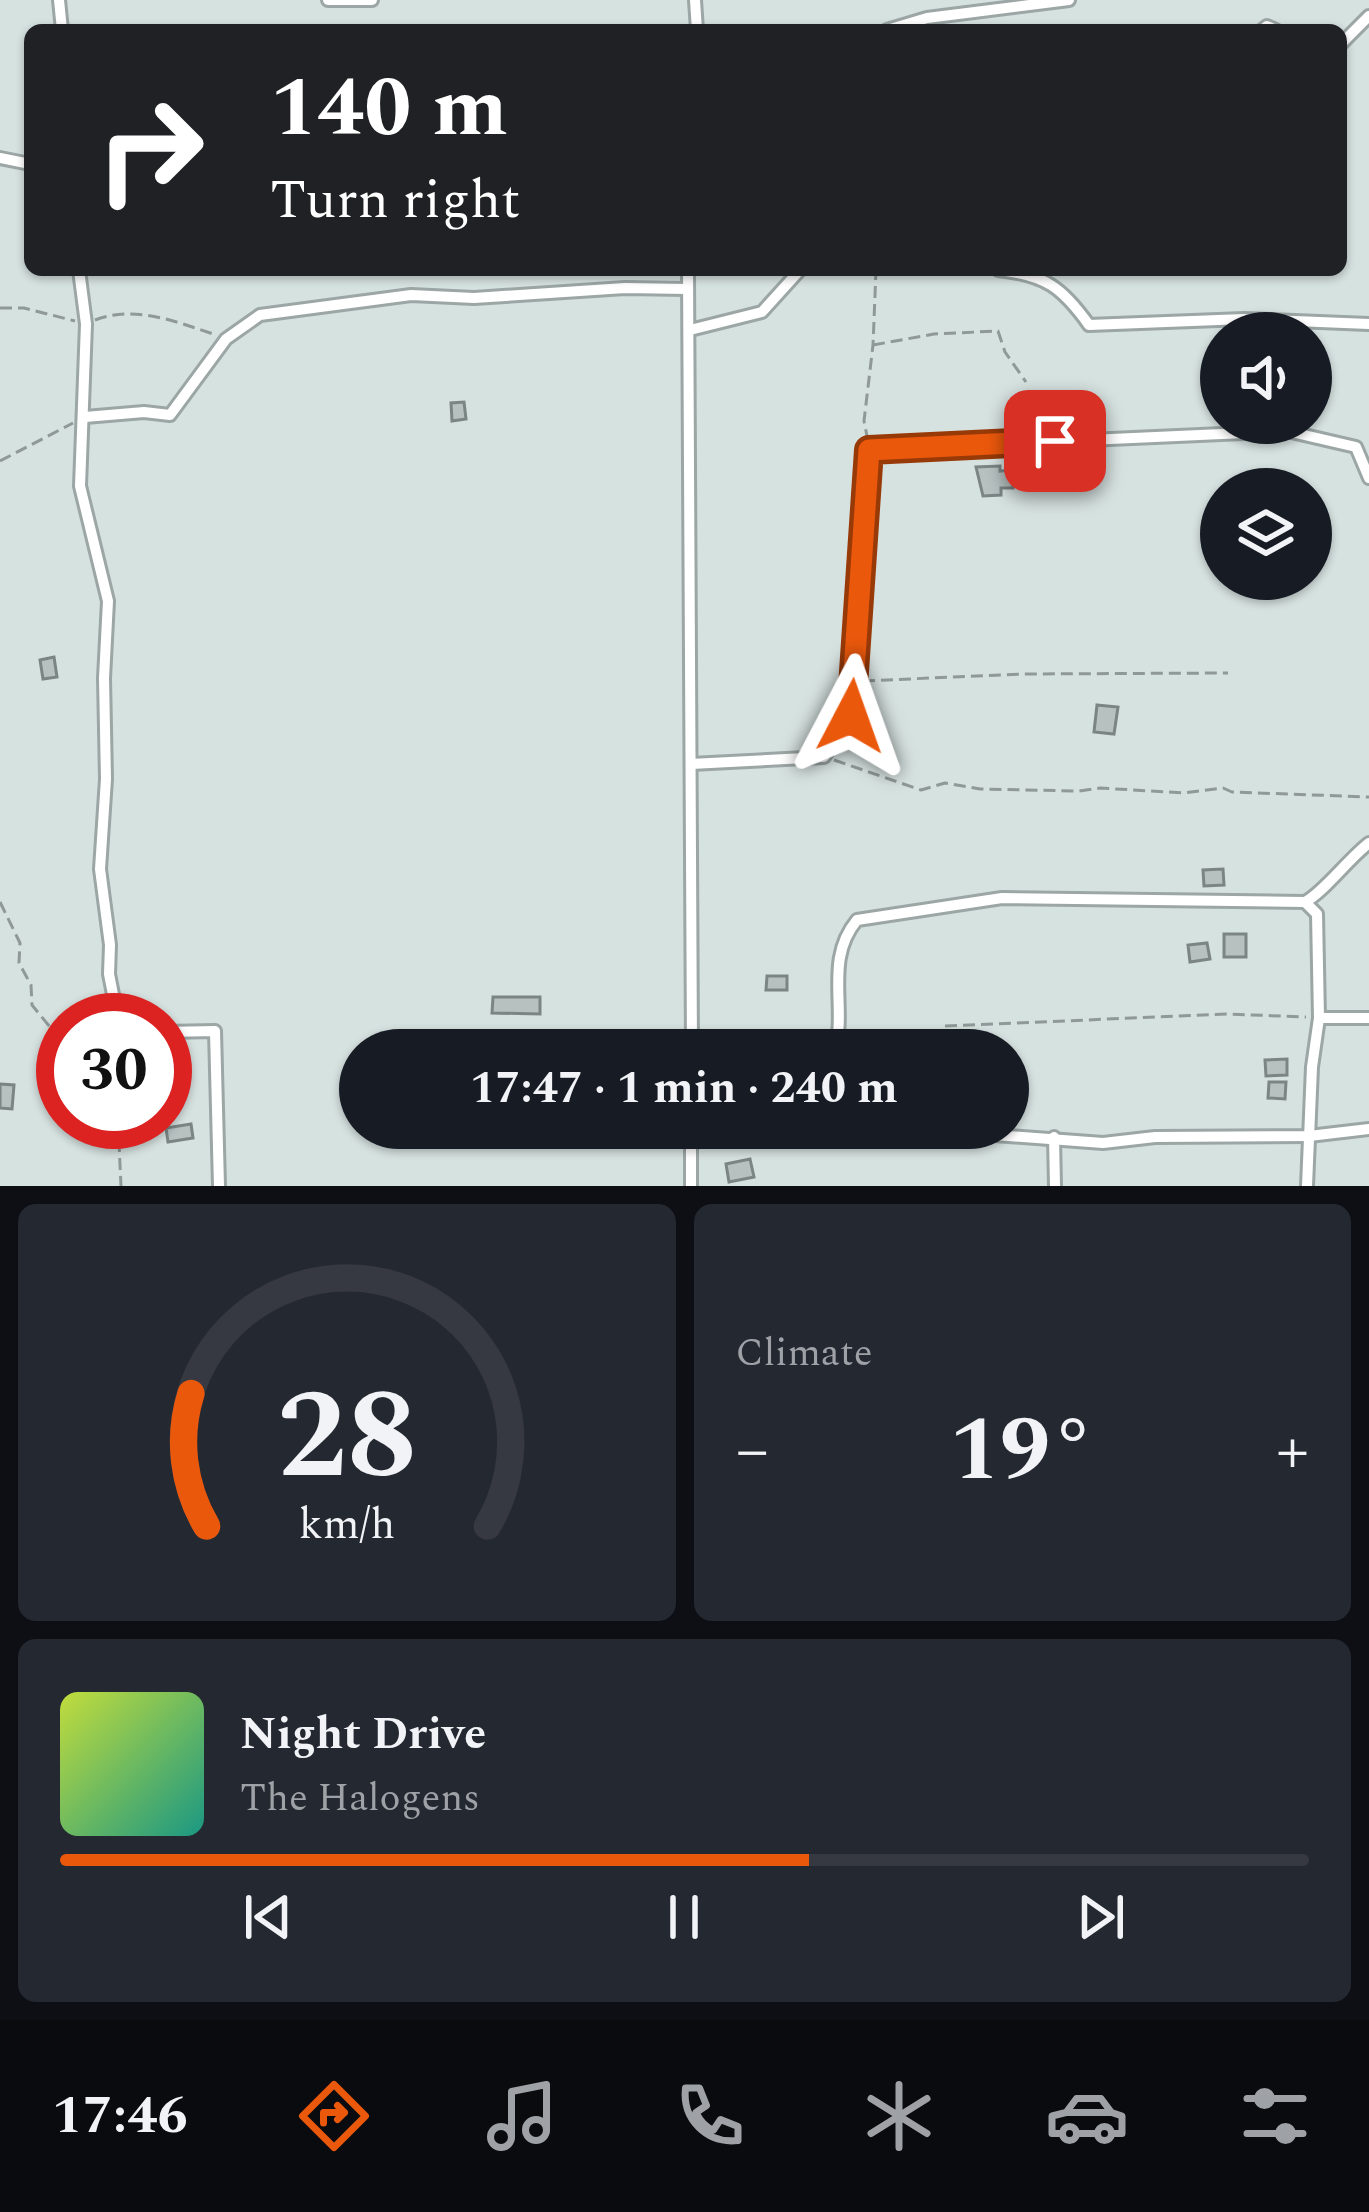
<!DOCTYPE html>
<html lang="en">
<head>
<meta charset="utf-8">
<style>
  body { margin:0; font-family:Spectral,serif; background:#242831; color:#f1f3f6; height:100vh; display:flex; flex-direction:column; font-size:45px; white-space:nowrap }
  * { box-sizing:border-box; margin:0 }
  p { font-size:39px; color:#9ea1a6 }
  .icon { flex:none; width:66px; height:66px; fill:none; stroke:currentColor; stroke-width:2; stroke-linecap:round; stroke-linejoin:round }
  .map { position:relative; height:1186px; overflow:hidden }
  .drawer { display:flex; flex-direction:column; gap:18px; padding:18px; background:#0d0f14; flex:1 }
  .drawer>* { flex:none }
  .guide { position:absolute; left:24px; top:24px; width:1323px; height:252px; border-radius:18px; box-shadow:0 3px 9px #0004; background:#202124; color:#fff; overflow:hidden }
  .buttons { position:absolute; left:1200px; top:312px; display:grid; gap:24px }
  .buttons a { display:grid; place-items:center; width:132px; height:132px; border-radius:50%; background:#171b24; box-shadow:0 3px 9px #0004; font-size:60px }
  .speed { position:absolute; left:36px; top:993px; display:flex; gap:24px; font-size:60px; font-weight:700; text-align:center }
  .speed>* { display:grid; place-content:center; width:156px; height:156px; border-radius:50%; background:#171b24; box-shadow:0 3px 9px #0004; line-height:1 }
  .speed .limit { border:18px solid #d22; background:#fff; color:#111 }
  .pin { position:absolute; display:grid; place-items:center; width:102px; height:102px; color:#fff; margin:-51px; border-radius:24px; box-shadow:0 6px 18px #0006 }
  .me { position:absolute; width:132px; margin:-66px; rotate:4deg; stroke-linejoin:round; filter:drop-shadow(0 0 9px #0008) }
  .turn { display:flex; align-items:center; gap:42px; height:252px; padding:0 48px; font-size:54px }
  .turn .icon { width:156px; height:156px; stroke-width:2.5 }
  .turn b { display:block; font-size:84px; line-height:102px }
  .big { font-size:90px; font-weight:700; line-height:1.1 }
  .drawer .tile { flex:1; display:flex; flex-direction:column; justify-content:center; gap:18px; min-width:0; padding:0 42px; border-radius:18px; background:#242831 }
  .drawer .dial { align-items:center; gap:0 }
  .dial svg { height:312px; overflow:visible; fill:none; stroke:#363941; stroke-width:7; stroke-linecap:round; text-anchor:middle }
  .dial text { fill:#f1f3f6; stroke:none }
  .song { display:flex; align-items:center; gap:36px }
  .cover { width:144px; height:144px; border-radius:18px; background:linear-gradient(135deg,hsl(70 70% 55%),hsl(170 70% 35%)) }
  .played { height:12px; border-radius:6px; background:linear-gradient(90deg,#ea580c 60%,#363941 60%) }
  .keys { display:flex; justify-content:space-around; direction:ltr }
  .heat { display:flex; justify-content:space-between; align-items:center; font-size:66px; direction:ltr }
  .drawer .tiles { flex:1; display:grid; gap:18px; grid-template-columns:1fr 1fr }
  .tile:last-child { grid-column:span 2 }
  .trip { position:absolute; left:339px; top:1029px; width:690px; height:120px; border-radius:60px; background:#171b24; box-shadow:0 3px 9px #0004; font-weight:700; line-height:120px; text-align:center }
  .dock { display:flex; height:192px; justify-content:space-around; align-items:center; background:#090b0e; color:#9ea1a6 }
  .dock .icon { width:84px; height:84px }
  .dock .on { color:#ea580c }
  .dock b { font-size:54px; color:#f1f3f6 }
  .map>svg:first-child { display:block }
</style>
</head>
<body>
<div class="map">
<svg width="1369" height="1186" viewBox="0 0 1369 1186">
  <rect width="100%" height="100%" fill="#d6e2e0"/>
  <!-- building -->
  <g fill="#b6c1c0" stroke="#7b8684" stroke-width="3">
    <path d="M464 402 466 419 452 421 451 403Z"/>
    <path d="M1000 466V471L1012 470 1013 488H1001V495L983 496 976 467Z"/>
    <path d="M54 657 57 677 43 679 40 660Z"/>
    <path d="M1097 705 1118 707 1114 734 1094 732Z"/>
    <path d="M1223 869 1224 885 1204 886 1203 870Z"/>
    <rect x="1224" y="934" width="22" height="23"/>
    <path d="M1207 943 1210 959 1190 962 1188 945Z"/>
    <path d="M767 976H787V990H766Z"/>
    <path d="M493 997H540V1014L492 1013Z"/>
    <path d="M1287 1059V1075L1266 1076 1265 1060Z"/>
    <path d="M1269 1082H1286L1285 1099 1268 1098Z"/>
    <path d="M0 1084 14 1085 12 1109 0 1108Z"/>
    <path d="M191 1124 193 1138 168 1142 166 1128Z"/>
    <path d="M750 1159 754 1177 729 1182 726 1164Z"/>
  </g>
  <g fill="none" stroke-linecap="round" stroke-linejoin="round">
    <!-- minor casing -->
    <g stroke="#9ba6a5" stroke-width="16">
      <g id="minor">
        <path d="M59 0 62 30"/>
        <path d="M328 0H372"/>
        <path d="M695 0 697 30"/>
        <path d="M887 30 927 18 1069 0"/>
        <path d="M1262 30 1267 26 1276 30"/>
        <path d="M1341 44 1369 16"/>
        <path d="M0 158 30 164"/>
        <path d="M79 270 86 324 80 486 108 601 104 678 106 779 100 869 110 945 109 974 118 1020"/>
        <path d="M688 270 692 1050"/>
        <path d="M998 270C1045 275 1062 287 1089 325L1244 319 1369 324"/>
        <path d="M690 330 762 312 800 270"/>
        <path d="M85 417 144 412 170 415 226 339 260 315 411 295 474 298 625 288 687 289"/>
        <path d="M691 764 824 757 851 716 869 450 1287 431 1356 447 1369 478"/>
        <path d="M1305 902 1317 914 1319 1018 1312 1067 1307 1186"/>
        <path d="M1319 1018H1369"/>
        <path d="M165 1032 215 1031 219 1186"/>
        <path d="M835 1050C847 1006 824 960 857 920L1002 898 1305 902C1324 892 1348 859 1369 843"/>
        <path d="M874 1128 897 1139 954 1132 1103 1143 1155 1137 1309 1136 1369 1129"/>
        <path d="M1054 1137 1055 1186"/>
        <path d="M691 1186V1128"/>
      </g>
    </g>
    <!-- path -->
    <g stroke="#8f9997" stroke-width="3" stroke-dasharray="12 6" stroke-linecap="butt">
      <path d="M0 308H24L75 321"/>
      <path d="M95 320C135 305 174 321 213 334"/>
      <path d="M873 345 934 334 998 331 1005 352 1026 382"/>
      <path d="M868 441 864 421 873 345 876 270"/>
      <path d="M0 461 73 423"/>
      <path d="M863 681 1022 674 1228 673"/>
      <path d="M834 760 921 790 945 783 980 789 1079 791 1100 788 1184 793 1223 788 1232 792 1369 797"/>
      <path d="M0 902 20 943 19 963 31 985 32 1005 63 1043"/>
      <path d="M945 1026 1227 1014 1306 1017"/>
      <path d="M118 1122 121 1186"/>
    </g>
    <!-- minor -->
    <use href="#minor" stroke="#fff" stroke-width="10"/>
  </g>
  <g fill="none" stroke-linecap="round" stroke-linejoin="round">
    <!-- route casing -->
    <g stroke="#983908" stroke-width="30">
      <path id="route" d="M851 716 869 450 1055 441"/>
    </g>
    <!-- route -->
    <use href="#route" stroke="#ea580c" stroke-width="21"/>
  </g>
</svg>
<div class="buttons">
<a><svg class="icon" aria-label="sound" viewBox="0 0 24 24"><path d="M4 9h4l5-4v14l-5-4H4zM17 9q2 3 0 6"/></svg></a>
<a><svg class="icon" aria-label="layers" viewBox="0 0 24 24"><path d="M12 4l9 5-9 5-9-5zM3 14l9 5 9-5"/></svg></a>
</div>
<div class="speed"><div class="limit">30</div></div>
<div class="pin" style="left:1055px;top:441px;background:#d93025"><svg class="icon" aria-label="arrive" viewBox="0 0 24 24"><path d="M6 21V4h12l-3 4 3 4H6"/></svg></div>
<svg class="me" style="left:851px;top:716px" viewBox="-20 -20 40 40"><path d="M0-17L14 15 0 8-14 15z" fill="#ea580c" stroke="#fff" stroke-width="4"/></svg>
<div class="trip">17:47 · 1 min · 240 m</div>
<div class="guide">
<div class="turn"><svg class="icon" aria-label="right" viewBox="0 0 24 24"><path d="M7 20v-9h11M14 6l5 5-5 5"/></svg><div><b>140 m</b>Turn right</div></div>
</div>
</div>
<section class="drawer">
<div class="tiles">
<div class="tile dial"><svg viewBox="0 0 100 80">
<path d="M14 69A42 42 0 1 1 86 69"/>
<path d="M14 69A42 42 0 0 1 10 35" stroke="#ea580c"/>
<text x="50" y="56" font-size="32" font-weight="700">28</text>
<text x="50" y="72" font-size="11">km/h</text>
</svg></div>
<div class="tile"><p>Climate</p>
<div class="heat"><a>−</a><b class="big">19°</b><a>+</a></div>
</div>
<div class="tile">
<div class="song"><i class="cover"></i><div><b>Night Drive</b><p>The Halogens</p></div></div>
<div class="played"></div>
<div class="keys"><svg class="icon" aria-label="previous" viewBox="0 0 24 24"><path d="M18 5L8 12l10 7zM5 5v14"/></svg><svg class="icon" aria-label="pause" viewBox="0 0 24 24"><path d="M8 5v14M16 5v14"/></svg><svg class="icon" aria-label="next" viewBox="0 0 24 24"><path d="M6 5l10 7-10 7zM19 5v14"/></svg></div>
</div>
</div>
</section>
<nav class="dock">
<b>17:46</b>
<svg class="icon on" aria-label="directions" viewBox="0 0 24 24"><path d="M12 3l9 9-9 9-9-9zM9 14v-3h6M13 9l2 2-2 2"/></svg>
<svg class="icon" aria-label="music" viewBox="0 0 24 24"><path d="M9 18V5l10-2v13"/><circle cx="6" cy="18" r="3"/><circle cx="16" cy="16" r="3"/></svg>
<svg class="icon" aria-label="phone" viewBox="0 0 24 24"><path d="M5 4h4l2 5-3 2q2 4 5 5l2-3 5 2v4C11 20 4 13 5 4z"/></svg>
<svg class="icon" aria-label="climate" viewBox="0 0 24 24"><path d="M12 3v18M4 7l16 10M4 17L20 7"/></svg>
<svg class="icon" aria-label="car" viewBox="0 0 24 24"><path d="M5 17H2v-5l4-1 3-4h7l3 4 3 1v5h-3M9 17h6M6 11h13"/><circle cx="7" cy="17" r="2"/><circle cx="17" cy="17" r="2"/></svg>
<svg class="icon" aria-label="filters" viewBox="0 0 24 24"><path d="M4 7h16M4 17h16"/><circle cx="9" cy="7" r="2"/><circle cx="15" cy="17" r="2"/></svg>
</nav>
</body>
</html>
